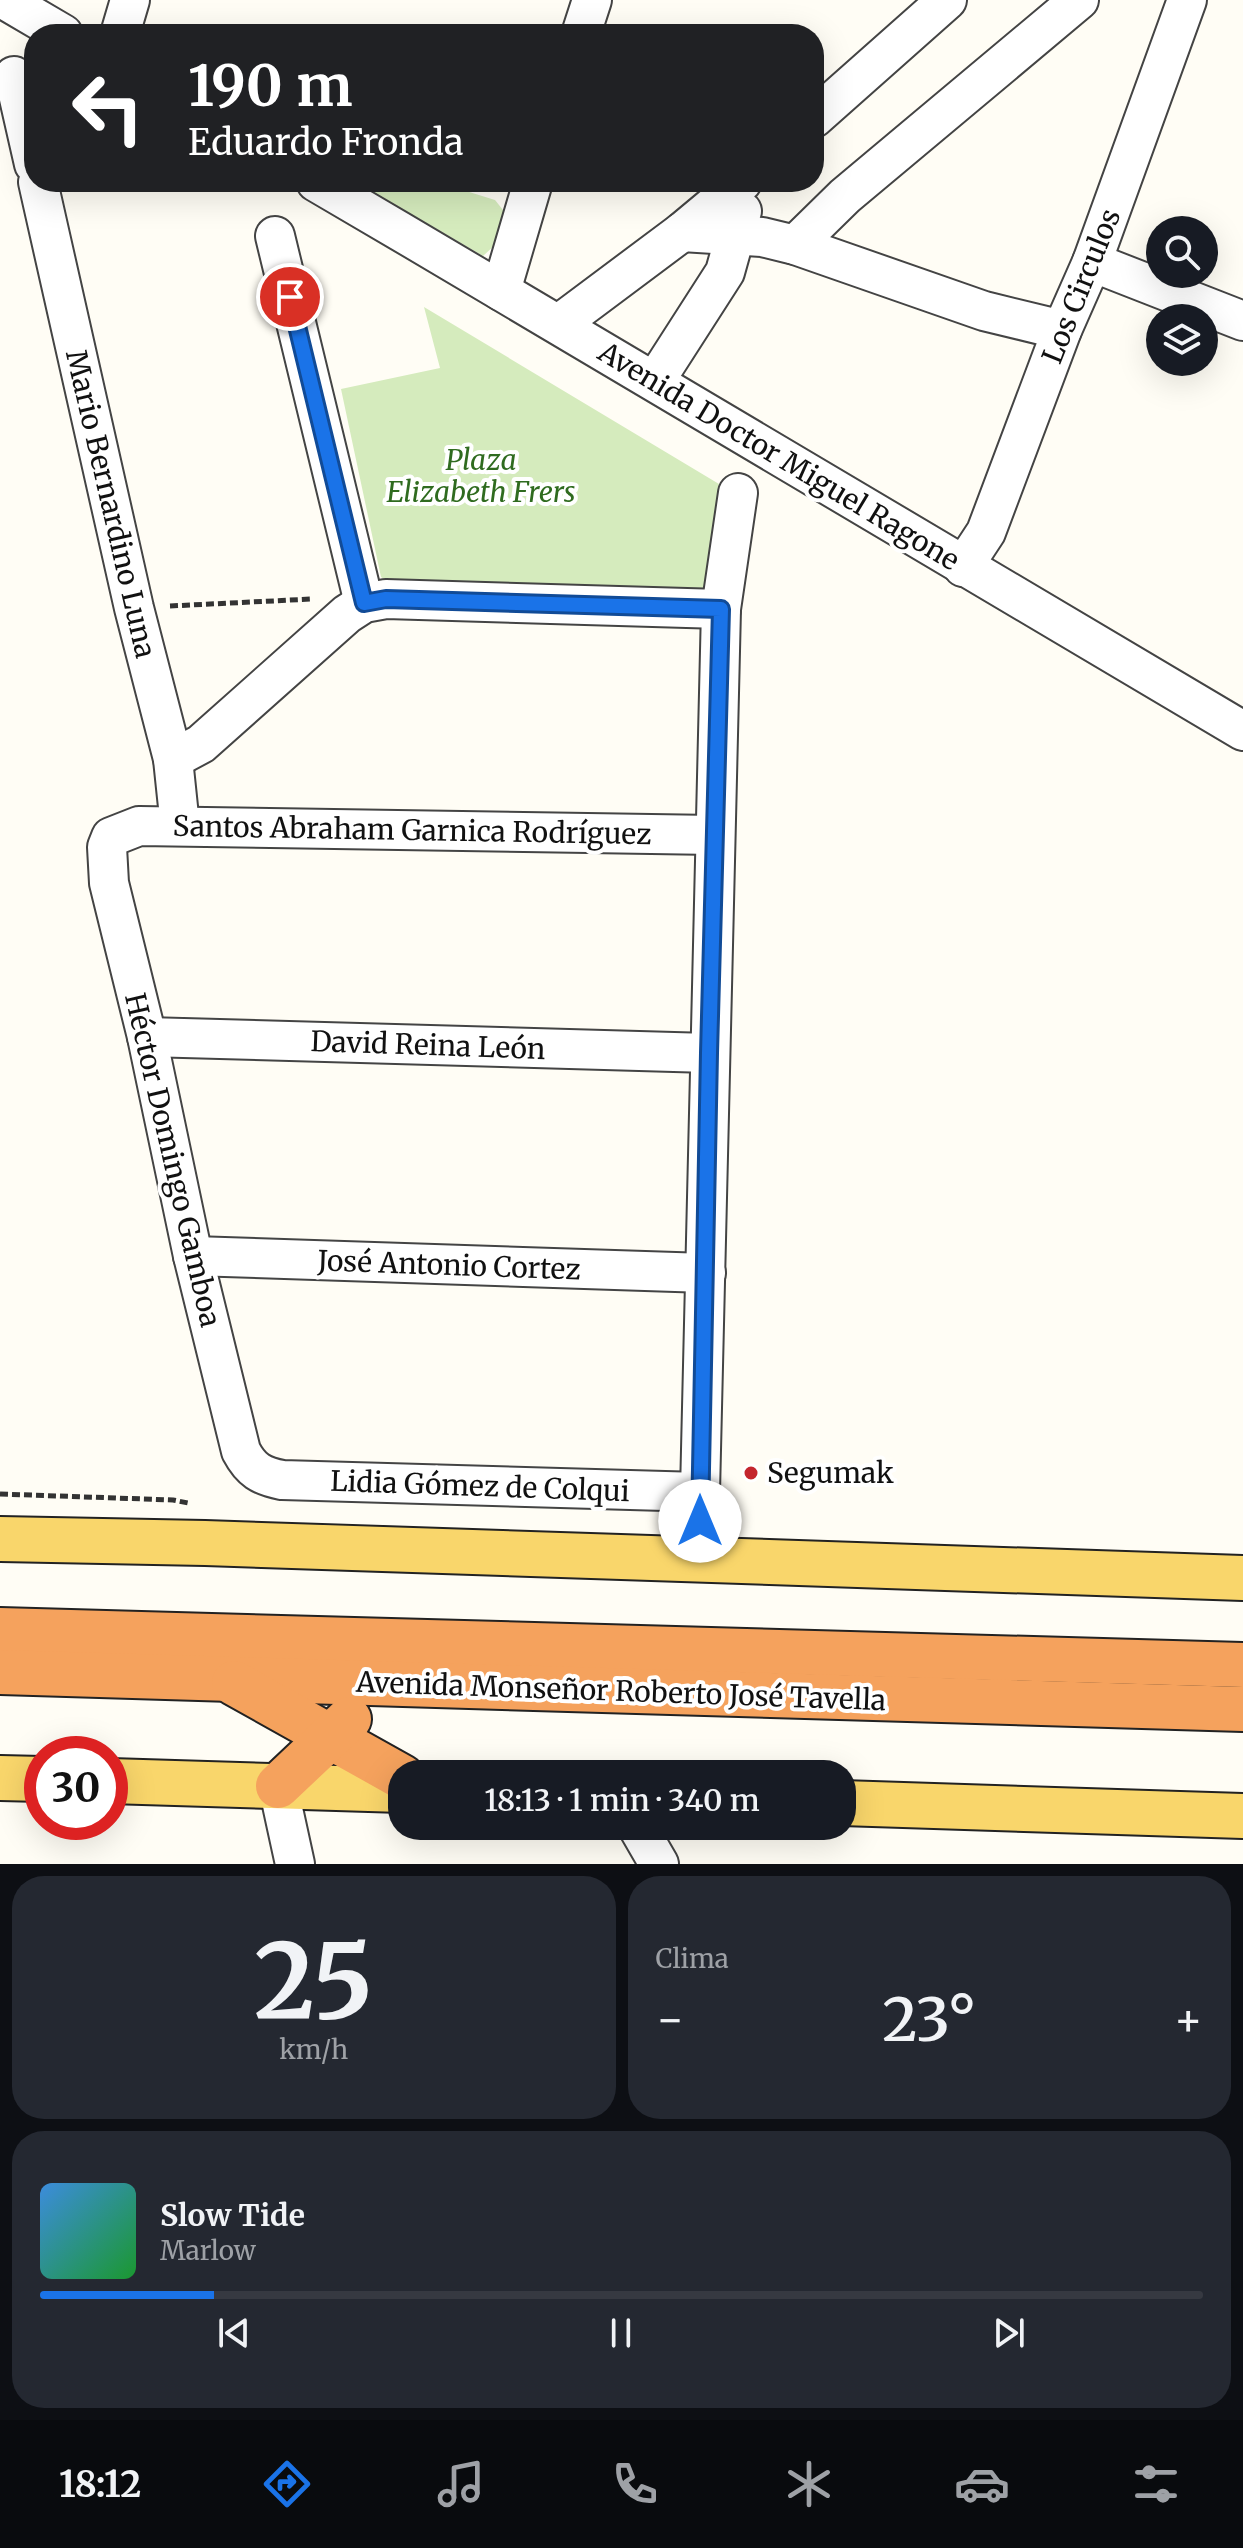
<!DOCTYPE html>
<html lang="es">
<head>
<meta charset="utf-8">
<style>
  body { margin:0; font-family:Merriweather,serif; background:#242831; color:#f1f3f6; height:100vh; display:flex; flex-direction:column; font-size:30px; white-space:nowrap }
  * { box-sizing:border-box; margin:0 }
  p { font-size:26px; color:#9ea1a6 }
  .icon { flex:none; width:44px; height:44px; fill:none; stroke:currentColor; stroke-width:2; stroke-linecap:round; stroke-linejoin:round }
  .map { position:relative; height:1864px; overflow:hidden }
  .sheet { display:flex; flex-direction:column; gap:12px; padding:12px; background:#0d0f14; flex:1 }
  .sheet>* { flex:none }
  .banner { position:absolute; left:24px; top:24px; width:800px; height:168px; border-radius:32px; box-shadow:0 8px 32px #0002; background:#202124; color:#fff; overflow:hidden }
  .fabs { position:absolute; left:1146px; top:216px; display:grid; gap:16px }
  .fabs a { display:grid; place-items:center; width:72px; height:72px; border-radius:50%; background:#171b24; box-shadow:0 8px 32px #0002; font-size:40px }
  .speed { position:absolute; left:24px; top:1736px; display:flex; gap:16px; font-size:40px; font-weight:700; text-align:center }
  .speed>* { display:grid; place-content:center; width:104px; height:104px; border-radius:50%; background:#171b24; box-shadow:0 8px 32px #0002; line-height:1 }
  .speed .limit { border:12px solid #d22; background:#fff; color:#111 }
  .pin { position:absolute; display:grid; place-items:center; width:68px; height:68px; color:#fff; margin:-34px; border:4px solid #fff; border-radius:50%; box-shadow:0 2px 8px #0007 }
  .me { position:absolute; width:88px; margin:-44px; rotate:0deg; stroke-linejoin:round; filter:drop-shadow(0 0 6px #0008) }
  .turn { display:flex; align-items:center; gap:28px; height:168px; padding:0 32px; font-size:36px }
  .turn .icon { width:104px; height:104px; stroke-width:2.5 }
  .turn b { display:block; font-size:56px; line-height:68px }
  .big { font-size:60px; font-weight:600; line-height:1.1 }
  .sheet .widget { flex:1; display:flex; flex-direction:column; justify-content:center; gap:12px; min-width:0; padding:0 28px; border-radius:32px; background:#242831 }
  .sheet .dial { align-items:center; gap:0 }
  .dial b { font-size:104px; line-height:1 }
  .song { display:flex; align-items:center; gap:24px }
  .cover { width:96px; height:96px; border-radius:12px; background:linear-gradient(135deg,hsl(210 70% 55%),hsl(130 70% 35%)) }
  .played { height:8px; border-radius:4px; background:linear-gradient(90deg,#1a73e8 15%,#363941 15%) }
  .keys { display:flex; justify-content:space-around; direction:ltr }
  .heat { display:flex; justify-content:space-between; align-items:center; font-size:44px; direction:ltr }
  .sheet .tiles { flex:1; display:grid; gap:12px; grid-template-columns:1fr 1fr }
  .widget:last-child { grid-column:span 2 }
  .trip { position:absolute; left:388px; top:1760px; width:468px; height:80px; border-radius:32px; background:#171b24; box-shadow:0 8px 32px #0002; font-weight:600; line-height:80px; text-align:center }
  .tabs { display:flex; height:128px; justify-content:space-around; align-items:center; background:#090b0e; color:#9ea1a6 }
  .tabs .icon { width:56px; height:56px }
  .tabs .selected { color:#1a73e8 }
  .tabs b { font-size:36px; color:#f1f3f6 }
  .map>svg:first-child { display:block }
</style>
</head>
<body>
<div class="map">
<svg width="1243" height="1864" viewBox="0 0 1243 1864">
  <rect width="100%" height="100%" fill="#fffdf5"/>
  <!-- park -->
  <g fill="#d5ebbd">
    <path d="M356 182H437L495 200 507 215 496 244 483 256Z"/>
    <path d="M424 307 719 484 704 600 399 589 381 577 341 389 440 368Z"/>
  </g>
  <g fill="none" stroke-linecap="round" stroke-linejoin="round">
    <!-- minor casing -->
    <g stroke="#444" stroke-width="42">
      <g id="minor">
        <path d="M5 0 63 34"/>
        <path d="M120 34 130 0"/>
        <path d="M581 34 592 0"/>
        <path d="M14 76 34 164"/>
        <path d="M814 118 947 0"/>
        <path d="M38 182 134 608 173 759 180 826"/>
        <path d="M316 182C626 363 933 549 1243 731"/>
        <path d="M682 232 762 237 795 245 984 311 1062 330"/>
        <path d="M275 236 364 603"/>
        <path d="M795 245 845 196 1079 0"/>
        <path d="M1092 262 1243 321"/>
        <path d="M501 291 533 182"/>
        <path d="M559 324 682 232 742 182"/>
        <path d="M655 381 725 272 742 211"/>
        <path d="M963 567 986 532 1062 330 1092 262 1187 0"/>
        <path d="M173 759 201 744 347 614 364 603 386 599 721 609"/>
        <path d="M147 1037 709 1053"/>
        <path d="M193 1256 706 1273"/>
        <path d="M700 1492 282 1480C261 1476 251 1470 241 1451L193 1256 147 1037 109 883 107 847 111 837 139 826 715 835"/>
        <path d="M701 1562 700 1492 721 609 738 493"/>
        <path d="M278 1786 295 1864"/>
        <path d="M637 1826 659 1864"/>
      </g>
    </g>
    <!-- major casing -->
    <g stroke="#222" stroke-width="48">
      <g id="major">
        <path d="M0 1539 205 1543 1243 1578"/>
        <path d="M0 1778 42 1779"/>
        <path d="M110 1781 402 1790"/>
        <path d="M842 1803 1243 1816"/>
      </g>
    </g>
    <!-- highway casing -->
    <g stroke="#222" stroke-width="48">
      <g id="highway">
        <path d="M0 1630 1243 1665"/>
        <path d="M0 1672 1243 1709"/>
        <path d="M234 1683 402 1777"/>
        <path d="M278 1786 349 1719"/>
      </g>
    </g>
    <!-- path -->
    <g stroke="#333" stroke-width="5" stroke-dasharray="8 4" stroke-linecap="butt">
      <path d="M170 606 312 599"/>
      <path d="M0 1494 173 1500 188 1503"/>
    </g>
    <!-- minor -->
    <use href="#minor" stroke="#fff" stroke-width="38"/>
    <!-- major -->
    <use href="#major" stroke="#f9d66b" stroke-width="44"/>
    <!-- highway -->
    <use href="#highway" stroke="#f5a25d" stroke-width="44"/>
  </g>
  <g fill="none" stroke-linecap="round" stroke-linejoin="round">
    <!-- route casing -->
    <g stroke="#114b97" stroke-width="20">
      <path id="route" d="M290 297 364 603 386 599 721 609 709 1053 700 1521"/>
    </g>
    <!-- route -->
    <use href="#route" stroke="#1a73e8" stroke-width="14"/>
  </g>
  <!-- markers -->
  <circle fill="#c4262e" stroke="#fff" stroke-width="3" cx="751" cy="1473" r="8"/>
  <g text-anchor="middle" stroke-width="8" stroke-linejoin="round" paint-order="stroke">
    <!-- street labels -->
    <g font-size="28" fill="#111" stroke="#fff">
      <text transform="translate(1081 286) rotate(-68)" y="10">Los Circulos</text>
      <text transform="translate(779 456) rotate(31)" y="10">Avenida Doctor Miguel Ragone</text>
      <text transform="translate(111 504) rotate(77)" y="10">Mario Bernardino Luna</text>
      <text transform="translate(412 830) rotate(1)" y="10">Santos Abraham Garnica Rodríguez</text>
      <text transform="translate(428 1045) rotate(2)" y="10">David Reina León</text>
      <text transform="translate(173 1160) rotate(77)" y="10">Héctor Domingo Gamboa</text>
      <text transform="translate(449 1265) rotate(2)" y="10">José Antonio Cortez</text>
      <text transform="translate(480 1486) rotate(2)" y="10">Lidia Gómez de Colqui</text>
      <text transform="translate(621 1691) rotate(2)" y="10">Avenida Monseñor Roberto José Tavella</text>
    </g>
    <!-- park labels -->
    <g font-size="28" font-style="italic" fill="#2f6b1f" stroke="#fff">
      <text x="481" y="470">Plaza<tspan x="481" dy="32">Elizabeth Frers</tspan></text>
    </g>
    <!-- poi labels -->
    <g font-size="28" fill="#111" stroke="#fff" text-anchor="start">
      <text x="767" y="1483">Segumak</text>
    </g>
  </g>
</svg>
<div class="fabs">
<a><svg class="icon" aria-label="search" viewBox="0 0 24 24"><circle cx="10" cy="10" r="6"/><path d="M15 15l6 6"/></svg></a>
<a><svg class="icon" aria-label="layers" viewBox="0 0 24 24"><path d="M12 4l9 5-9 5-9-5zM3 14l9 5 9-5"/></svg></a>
</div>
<div class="speed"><div class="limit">30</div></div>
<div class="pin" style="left:290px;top:297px;background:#d93025"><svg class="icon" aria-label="arrive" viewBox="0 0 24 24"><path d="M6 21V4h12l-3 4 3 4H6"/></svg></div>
<svg class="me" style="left:700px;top:1521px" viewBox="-20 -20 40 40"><circle r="19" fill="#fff"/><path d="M0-13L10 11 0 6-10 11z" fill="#1a73e8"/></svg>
<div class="trip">18:13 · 1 min · 340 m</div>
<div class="banner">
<div class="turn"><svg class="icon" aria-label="left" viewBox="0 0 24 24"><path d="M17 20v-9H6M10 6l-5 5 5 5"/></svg><div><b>190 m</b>Eduardo Fronda</div></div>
</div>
</div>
<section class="sheet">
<div class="tiles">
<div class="widget dial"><b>25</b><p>km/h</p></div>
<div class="widget"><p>Clima</p>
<div class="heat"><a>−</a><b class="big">23°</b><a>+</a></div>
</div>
<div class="widget">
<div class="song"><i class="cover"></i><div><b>Slow Tide</b><p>Marlow</p></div></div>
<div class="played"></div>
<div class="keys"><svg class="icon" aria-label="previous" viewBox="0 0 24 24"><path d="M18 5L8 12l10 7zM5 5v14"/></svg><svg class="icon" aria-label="pause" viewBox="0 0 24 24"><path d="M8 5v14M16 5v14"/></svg><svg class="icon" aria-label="next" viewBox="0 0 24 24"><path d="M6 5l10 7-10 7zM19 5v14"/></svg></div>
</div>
</div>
</section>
<nav class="tabs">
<b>18:12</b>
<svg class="icon selected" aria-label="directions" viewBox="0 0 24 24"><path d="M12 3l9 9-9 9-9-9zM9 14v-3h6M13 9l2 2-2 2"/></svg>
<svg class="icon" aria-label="music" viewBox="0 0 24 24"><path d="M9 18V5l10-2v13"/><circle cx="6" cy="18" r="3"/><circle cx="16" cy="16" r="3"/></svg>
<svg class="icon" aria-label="phone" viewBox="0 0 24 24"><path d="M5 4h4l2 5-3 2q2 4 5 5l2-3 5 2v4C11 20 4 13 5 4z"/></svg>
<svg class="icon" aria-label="climate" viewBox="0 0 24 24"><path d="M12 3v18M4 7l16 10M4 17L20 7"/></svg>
<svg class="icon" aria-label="car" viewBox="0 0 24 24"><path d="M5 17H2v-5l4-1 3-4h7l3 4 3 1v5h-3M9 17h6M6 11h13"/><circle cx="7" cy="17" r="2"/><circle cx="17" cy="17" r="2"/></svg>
<svg class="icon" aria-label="filters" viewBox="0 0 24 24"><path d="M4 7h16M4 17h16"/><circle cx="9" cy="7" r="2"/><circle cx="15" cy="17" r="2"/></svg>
</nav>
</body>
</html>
